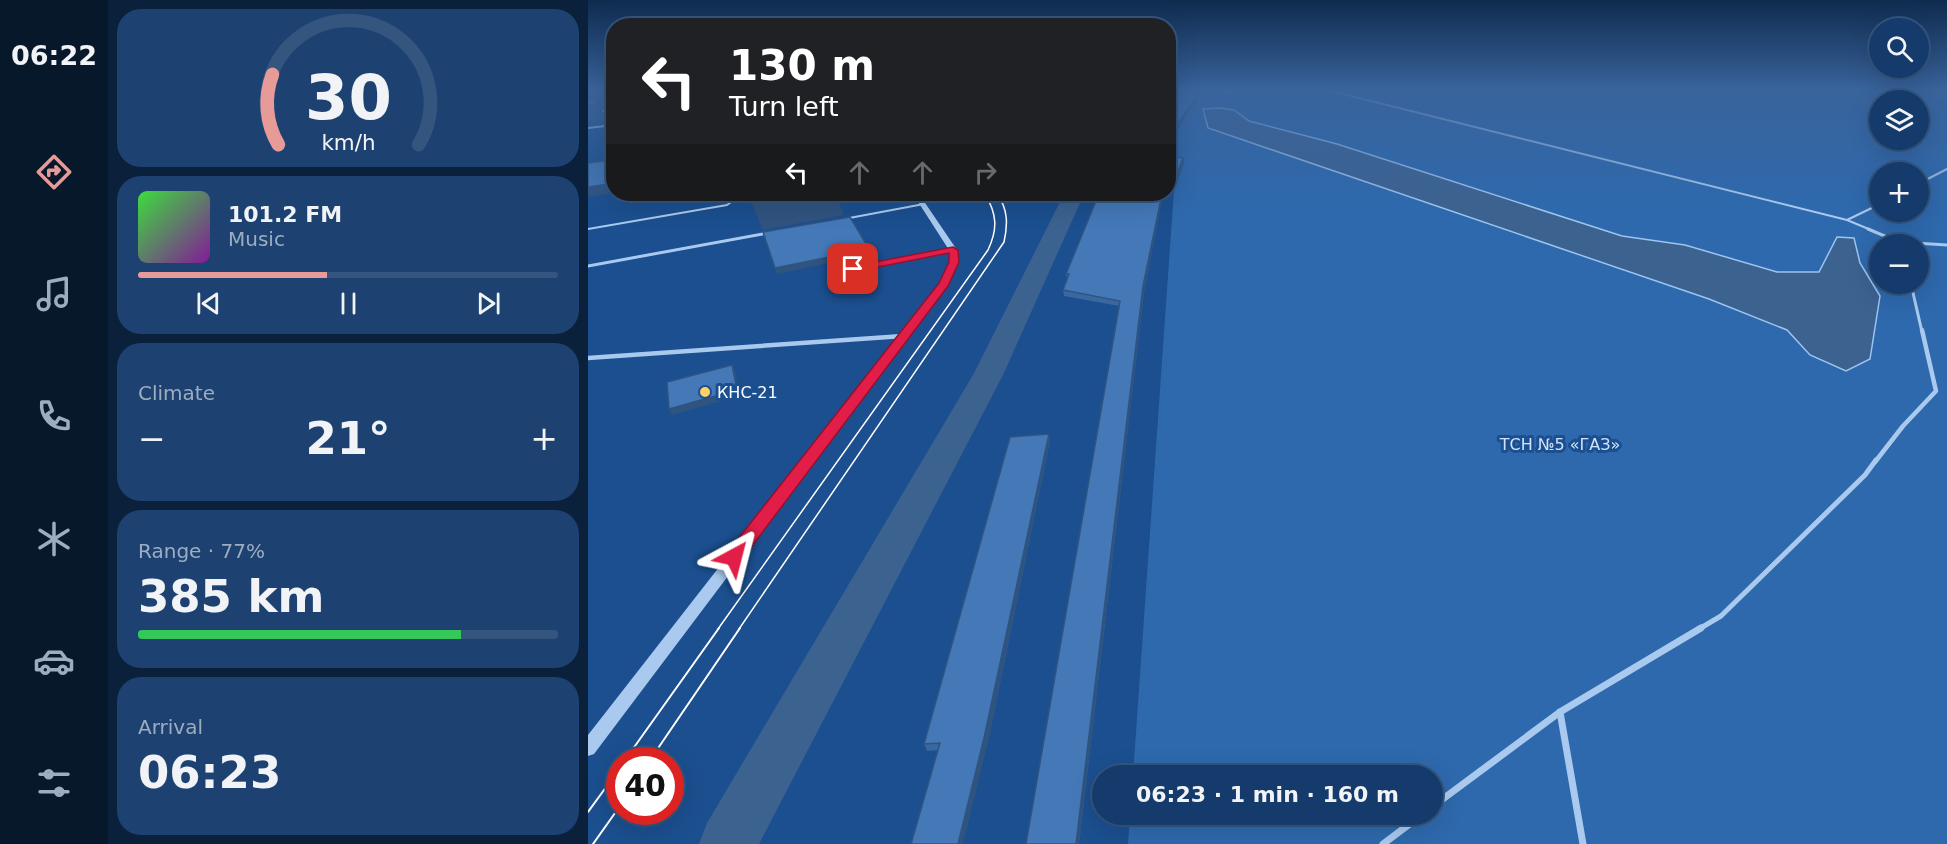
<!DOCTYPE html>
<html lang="en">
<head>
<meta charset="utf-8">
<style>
  body { margin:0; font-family:"DejaVu Sans",sans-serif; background:#1d4271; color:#f1f3f6; height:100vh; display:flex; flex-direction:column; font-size:22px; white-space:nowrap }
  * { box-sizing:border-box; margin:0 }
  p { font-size:20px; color:#9dadc1 }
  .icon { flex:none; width:33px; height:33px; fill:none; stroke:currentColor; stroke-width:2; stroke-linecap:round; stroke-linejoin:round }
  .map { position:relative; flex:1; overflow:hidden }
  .drawer { display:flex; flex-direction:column; gap:9px; padding:9px; background:#0b203b; width:480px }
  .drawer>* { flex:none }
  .top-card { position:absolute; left:18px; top:18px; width:570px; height:183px; border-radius:24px; box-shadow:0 6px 24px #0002,0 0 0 2px #33557e; background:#202124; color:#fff; overflow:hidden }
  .buttons { position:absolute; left:1281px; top:18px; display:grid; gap:12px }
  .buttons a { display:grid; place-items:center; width:60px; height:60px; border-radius:50%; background:#143b6b; box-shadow:0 6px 24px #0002,0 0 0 2px #33557e; font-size:30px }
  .speed { position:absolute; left:18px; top:747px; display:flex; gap:12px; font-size:30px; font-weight:700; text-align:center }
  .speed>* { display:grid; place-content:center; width:78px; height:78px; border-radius:50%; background:#143b6b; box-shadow:0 6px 24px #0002,0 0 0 2px #33557e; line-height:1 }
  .speed .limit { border:9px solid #d22; background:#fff; color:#111 }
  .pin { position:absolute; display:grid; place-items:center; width:51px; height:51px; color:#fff; margin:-26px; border-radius:12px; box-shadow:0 3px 9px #0006 }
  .me { position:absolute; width:66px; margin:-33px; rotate:38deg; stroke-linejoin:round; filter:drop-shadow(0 0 4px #0008) }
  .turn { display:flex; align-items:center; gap:21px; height:126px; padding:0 24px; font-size:27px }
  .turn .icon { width:78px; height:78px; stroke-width:2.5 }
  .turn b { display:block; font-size:42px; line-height:51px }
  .lanes { display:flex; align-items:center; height:57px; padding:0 24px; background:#0003; justify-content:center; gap:30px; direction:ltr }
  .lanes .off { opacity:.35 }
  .big { font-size:45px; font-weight:600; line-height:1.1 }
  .drawer .widget { flex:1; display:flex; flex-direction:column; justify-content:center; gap:9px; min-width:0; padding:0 21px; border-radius:24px; background:#1d4271 }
  .drawer .dial { align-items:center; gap:0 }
  .dial svg { height:156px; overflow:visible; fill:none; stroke:#33557e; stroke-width:7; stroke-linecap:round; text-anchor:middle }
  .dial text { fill:#f1f3f6; stroke:none }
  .song { display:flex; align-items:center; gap:18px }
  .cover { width:72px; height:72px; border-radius:9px; background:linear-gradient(135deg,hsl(120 70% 55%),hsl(290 70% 35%)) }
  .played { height:6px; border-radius:3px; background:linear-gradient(90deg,#e69b98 45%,#33557e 45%) }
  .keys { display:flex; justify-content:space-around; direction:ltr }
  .heat { display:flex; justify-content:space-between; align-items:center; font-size:33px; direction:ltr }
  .charge { height:9px; border-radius:4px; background:linear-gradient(90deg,#34c759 77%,#33557e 0) }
  .trip { position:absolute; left:504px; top:765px; width:351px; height:60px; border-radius:30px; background:#143b6b; box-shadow:0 6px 24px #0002,0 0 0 2px #33557e; font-weight:600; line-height:60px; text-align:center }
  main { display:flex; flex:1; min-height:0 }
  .dock { display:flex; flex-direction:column; width:108px; justify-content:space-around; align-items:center; background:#08182b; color:#9dadc1 }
  .dock .icon { width:42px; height:42px }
  .dock .on { color:#e69b98 }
  .dock b { font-size:27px; color:#f1f3f6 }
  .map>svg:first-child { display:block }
</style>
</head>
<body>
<main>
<nav class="dock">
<b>06:22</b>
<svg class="icon on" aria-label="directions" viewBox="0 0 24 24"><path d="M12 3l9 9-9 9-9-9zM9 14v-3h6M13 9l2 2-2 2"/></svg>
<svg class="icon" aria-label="music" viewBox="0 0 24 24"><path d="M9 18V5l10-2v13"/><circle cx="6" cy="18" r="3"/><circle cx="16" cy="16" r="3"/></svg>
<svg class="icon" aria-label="phone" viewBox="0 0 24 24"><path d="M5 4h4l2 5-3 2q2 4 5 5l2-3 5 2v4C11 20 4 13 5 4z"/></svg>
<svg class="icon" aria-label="climate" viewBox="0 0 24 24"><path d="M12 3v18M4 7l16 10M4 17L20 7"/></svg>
<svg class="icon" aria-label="car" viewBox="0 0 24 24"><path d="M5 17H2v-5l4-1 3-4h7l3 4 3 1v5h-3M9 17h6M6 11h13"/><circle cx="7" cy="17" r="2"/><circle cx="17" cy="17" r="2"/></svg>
<svg class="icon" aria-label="filters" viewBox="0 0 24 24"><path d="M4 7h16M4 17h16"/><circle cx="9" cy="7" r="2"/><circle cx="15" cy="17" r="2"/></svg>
</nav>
<section class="drawer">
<div class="widget dial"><svg viewBox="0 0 100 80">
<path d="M14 69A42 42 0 1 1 86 69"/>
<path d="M14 69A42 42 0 0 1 11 33" stroke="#e69b98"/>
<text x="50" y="56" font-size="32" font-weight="700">30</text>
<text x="50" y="72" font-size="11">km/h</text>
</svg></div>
<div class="widget">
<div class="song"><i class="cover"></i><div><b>101.2 FM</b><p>Music</p></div></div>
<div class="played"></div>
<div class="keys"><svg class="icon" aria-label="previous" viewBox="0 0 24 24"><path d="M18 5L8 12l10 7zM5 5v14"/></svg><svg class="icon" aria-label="pause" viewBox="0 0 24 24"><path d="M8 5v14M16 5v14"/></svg><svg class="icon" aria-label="next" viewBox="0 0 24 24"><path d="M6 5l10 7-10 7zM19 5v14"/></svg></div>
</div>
<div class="widget"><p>Climate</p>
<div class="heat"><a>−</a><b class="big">21°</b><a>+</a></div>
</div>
<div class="widget"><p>Range · 77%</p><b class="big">385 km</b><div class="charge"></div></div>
<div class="widget"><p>Arrival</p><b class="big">06:23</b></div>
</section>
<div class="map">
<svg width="1359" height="844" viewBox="0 0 1359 844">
  <rect width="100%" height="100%" fill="#1b4f8f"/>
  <!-- green -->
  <path fill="#2e69ad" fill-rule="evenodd" d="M616 89H1359V844H540L542 815 844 814V776L545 775 586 190 596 163 581 159V142ZM1292 100H1330V140H1292ZM1292 172H1330V212H1292ZM1292 244H1330V284H1292Z"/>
  <!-- water -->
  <path fill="#3c6290" stroke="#9cc4f0" stroke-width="1.5" d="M632 108 646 110 661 121 749 144 1034 236 1097 245 1189 272H1231L1249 237 1266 238 1272 263 1292 296 1282 359 1258 371 1222 355 1199 330 1121 299 620 128 615 109Z"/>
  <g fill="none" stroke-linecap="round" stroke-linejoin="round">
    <!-- canal -->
    <path fill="#3c6290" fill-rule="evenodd" d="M476 194H496L415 375 171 844H111L119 823 385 375Z"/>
    <!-- service-far4 -->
    <g stroke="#a9c9ee" stroke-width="2">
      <path d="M735 89 1259 220 1283 230"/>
      <path d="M635 94 646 89"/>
      <path d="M0 113 26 110"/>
      <path d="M0 128 26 125"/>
      <path d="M1330 184 1359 169"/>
      <path d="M256 219 336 204"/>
      <path d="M1259 220 1292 204"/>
      <path d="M0 229 139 205 154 194"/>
    </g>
    <!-- service-far3 -->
    <g stroke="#a9c9ee" stroke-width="3">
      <path d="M1280 229 1311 242 1359 245"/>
      <path d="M0 266 180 233"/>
      <path d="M245 273 365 250"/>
      <path d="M1323 284 1334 332"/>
    </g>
    <!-- service-far2 -->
    <g stroke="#a9c9ee" stroke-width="4.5">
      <path d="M0 358 315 336"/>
      <path d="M1287 462 1315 426 1348 391 1334 330"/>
    </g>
    <!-- service-far1 -->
    <path stroke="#a9c9ee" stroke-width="5" d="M1111 629 1133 616 1277 475 1288 460"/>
    <!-- service -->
    <g stroke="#a9c9ee" stroke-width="7">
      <path d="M972 712 995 844"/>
      <path d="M844 807 972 712 1113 628"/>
      <path d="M795 844 835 814"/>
    </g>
    <!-- tertiary -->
    <path fill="#a9c9ee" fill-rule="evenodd" d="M325 194H331L369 250 370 262 360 284 6 754 0 756V735L352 284 362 262 361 250Z"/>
    <!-- tram-far1 -->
    <g stroke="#fff" stroke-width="1.5">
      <path d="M130 629 400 250C410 229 409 214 397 194"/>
      <path d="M151 629 416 242C420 224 420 209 409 194"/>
    </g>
    <!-- tram -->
    <g stroke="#fff" stroke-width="2">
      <path d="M37 760 131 628"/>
      <path d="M62 760 152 628"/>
      <path d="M0 812 32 768"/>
      <path d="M5 844 32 806"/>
    </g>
  </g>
  <!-- wall -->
  <g fill="#3a679d">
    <path d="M580 155 596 162 586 190H580Z"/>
    <path d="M508 194H575L556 292 491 844H438L531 306 476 296 475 290 479 279 478 274 509 198Z"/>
    <path d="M461 434 462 441 399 746 339 751 336 744Z"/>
  </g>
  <!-- shaded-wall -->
  <g fill="#305480">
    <path d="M11 89H26V93H20L18 108H13L16 114V120L0 122V94Z"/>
    <path d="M614 89H616L580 142V137Z"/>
    <path d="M595 158 596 162 586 190 585 185Z"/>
    <path d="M23 160 26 164 25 193 0 197V187Z"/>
    <path d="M225 194H248L256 215 175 230 164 204Z"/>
    <path d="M574 194H575L556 292 491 844H488L555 286Z"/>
    <path d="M281 249 283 254 189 274 187 268Z"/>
    <path d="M144 365 147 371 152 396 84 415 81 409Z"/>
    <path d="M461 434 462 441 399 746 375 844H370Z"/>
  </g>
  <!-- building -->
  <g fill="#4478b7" stroke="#305480" stroke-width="1.5">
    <path d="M0 89H11L10 93 0 94Z"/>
    <path d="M580 89H614L580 137Z"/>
    <path d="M9 99 8 104 0 105V100Z"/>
    <path d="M580 155 595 158 585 185 580 186Z"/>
    <path d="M23 160 21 184 0 187V163Z"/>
    <path d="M161 194H225L164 204Z"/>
    <path d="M509 194H574L555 286 488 844H438L532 301 475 290 481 274H478L510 196Z"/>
    <path d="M262 217 281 249 187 268 175 232Z"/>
    <path d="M144 365 149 390 81 409 79 382Z"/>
    <path d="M461 434 396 738 370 844H323L352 743 336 744 422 437Z"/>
  </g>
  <!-- sky -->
  <linearGradient id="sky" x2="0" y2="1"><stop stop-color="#0f2b4f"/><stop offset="0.43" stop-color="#39639b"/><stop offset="1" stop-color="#39639b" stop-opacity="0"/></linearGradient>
  <rect width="1359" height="208" fill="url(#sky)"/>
  <!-- route -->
  <path fill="#e11d48" stroke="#92132f" stroke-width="1.5" d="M365 247 370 250 371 262 360 286 152 562 146 564 139 562 137 557 139 553 351 283 361 262V253L265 272 261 271V267Z"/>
  <!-- markers -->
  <circle fill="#ffd166" stroke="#1b4f8f" stroke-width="2" cx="117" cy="392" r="6"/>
  <g text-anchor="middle" stroke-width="6" stroke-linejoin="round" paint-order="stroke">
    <!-- poi labels -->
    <g font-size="16" fill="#fff" stroke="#1b4f8f" text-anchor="start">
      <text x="129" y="398">КНС-21</text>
    </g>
    <!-- park labels -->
    <g font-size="16" fill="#cfe3fa" stroke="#1b4f8f">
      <text x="972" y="450">ТСН №5 «ГАЗ»</text>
    </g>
  </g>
</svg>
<div class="buttons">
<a><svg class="icon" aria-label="search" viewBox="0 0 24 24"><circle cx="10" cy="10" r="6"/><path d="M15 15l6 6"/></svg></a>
<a><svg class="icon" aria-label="layers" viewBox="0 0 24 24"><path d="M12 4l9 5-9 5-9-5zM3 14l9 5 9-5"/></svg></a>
<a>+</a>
<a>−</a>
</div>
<div class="speed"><div class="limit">40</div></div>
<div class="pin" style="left:265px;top:269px;background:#d93025"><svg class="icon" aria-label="arrive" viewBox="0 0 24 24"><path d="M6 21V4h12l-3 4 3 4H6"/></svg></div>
<svg class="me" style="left:146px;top:557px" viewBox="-20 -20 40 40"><path d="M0-17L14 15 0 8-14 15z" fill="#e11d48" stroke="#fff" stroke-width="4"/></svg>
<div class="trip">06:23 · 1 min · 160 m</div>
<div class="top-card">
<div class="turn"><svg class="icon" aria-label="left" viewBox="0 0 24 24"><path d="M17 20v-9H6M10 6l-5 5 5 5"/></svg><div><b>130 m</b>Turn left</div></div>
<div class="lanes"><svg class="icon" aria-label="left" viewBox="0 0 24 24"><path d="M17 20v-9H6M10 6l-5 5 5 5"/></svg><svg class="icon off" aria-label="ahead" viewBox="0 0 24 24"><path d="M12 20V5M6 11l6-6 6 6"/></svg><svg class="icon off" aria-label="ahead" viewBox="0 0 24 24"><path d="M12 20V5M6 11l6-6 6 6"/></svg><svg class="icon off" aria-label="right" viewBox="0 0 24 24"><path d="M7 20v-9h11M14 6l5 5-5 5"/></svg></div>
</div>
</div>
</main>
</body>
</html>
